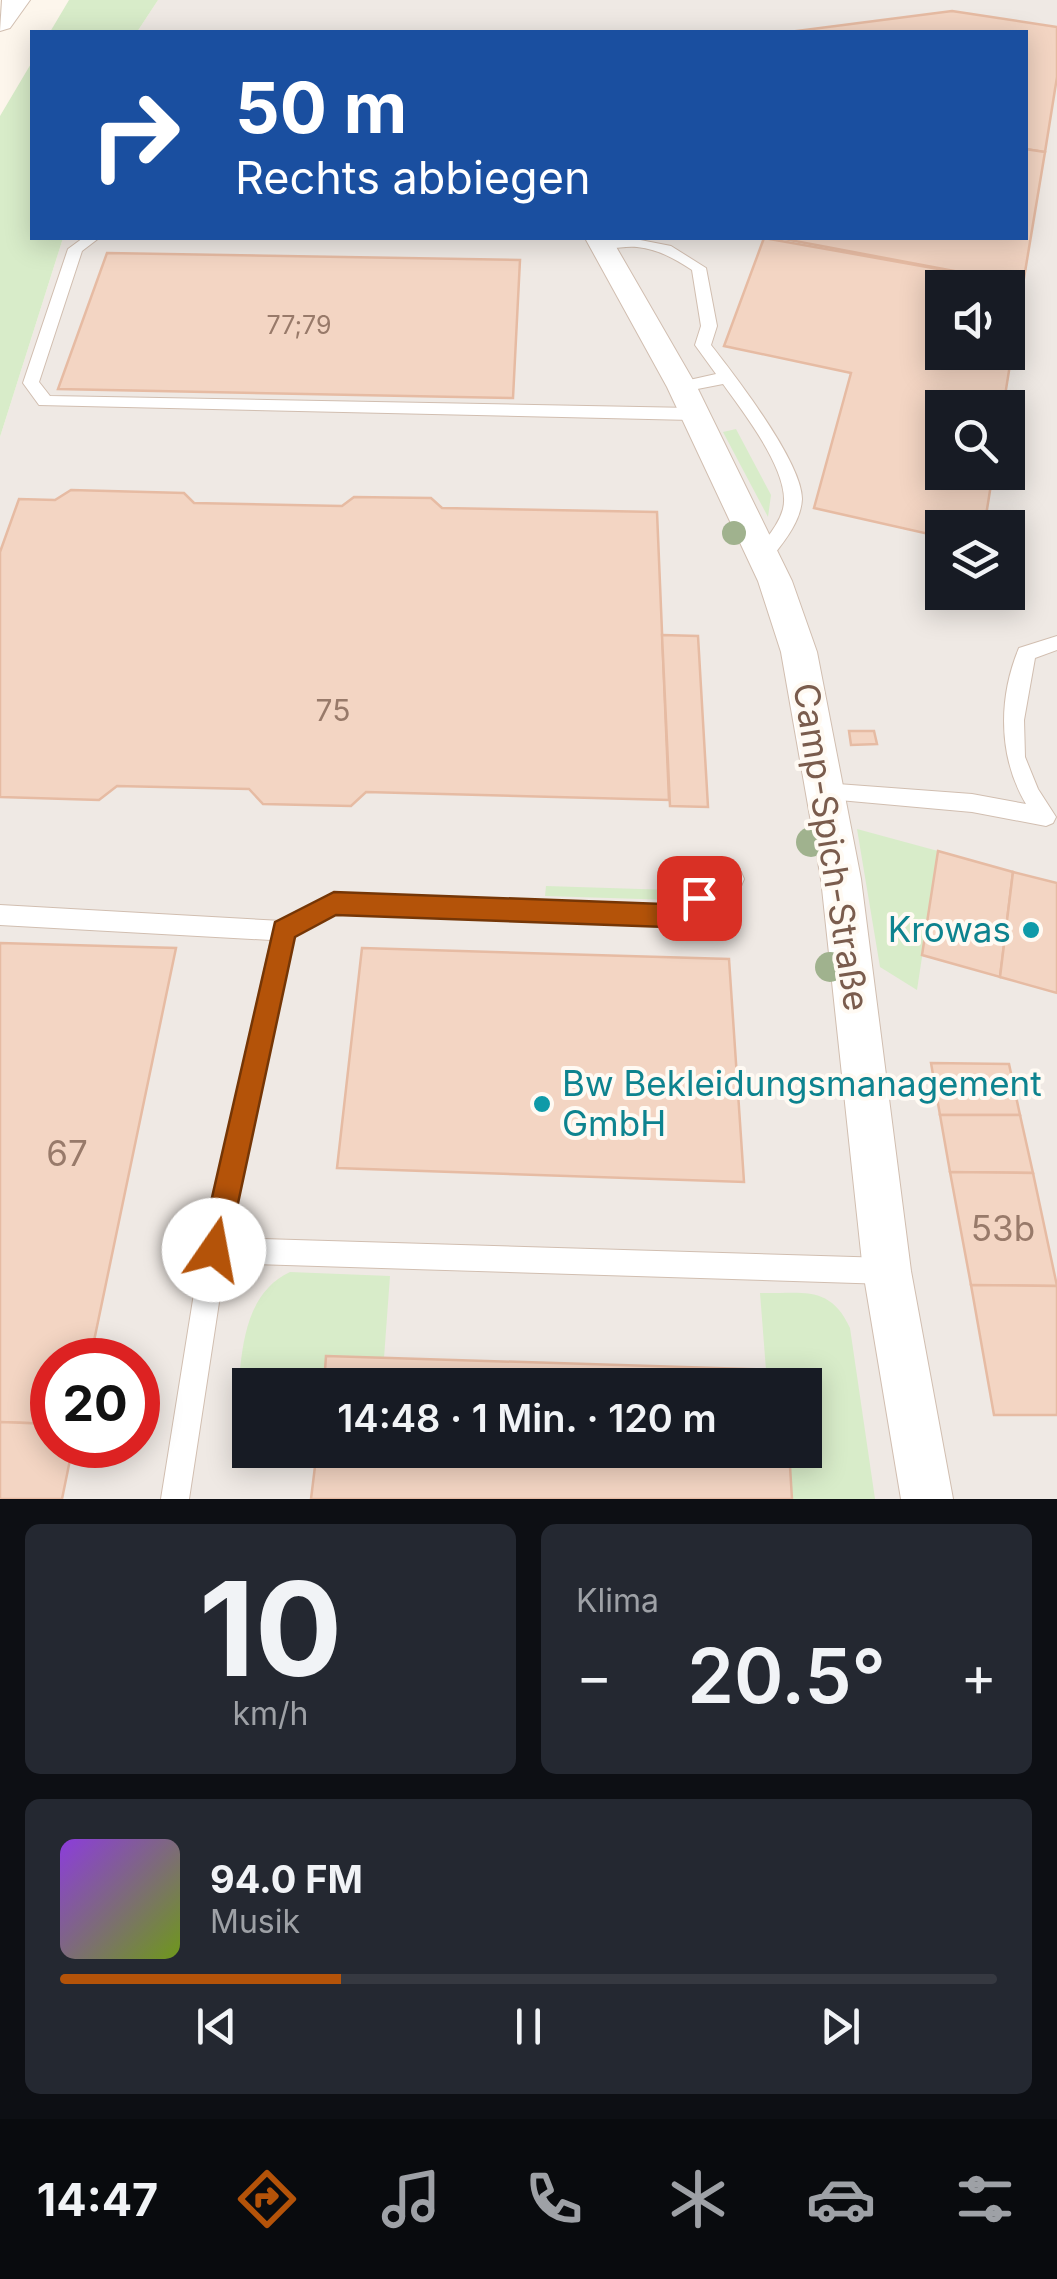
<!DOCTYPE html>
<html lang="de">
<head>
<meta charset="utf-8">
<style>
  body { margin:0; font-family:Inter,sans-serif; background:#242831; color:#f1f3f6; height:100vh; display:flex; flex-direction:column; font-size:38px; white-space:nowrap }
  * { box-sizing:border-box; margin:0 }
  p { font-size:32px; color:#9ea1a6 }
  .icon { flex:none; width:55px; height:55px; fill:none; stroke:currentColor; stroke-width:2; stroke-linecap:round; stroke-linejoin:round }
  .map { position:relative; height:1499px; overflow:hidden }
  .details { display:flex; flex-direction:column; gap:25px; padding:25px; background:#0d0f14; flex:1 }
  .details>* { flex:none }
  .guide { position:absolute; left:30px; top:30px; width:998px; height:210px; border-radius:0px; box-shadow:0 5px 25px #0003; background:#1a4fa0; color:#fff; overflow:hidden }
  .controls { position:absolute; left:925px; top:270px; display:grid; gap:20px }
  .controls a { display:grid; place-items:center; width:100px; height:100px; border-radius:0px; background:#171b24; box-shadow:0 5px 25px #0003; font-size:50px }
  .speed { position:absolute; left:30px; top:1338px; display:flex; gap:20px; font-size:50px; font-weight:700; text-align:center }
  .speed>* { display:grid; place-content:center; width:130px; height:130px; border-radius:50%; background:#171b24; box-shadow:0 5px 25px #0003; line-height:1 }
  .speed .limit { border:15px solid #d22; background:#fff; color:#111 }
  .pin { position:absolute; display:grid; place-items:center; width:85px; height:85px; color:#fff; margin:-42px; border-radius:20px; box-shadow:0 5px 15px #0006 }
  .me { position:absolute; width:110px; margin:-55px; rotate:12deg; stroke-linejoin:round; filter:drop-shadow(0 0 8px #0008) }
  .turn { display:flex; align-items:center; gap:35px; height:210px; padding:0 40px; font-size:45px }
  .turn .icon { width:130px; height:130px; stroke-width:2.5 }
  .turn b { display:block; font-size:70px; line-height:85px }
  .big { font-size:75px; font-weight:600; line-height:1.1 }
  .details .widget { flex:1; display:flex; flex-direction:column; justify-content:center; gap:15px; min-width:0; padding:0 35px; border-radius:15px; background:#242831 }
  .details .dial { align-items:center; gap:0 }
  .dial b { font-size:130px; line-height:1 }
  .song { display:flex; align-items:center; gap:30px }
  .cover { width:120px; height:120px; border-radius:15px; background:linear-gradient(135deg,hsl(270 70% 55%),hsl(80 70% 35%)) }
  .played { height:10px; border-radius:5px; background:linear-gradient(90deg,#b45309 30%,#363941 30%) }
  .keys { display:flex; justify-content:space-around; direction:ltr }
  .heat { display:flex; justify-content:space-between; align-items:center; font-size:55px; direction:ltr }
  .details .tiles { flex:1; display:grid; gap:25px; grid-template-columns:1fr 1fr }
  .widget:last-child { grid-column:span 2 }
  .trip { position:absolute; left:232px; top:1368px; width:590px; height:100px; border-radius:0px; background:#171b24; box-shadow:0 5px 25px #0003; font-weight:600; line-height:100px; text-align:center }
  .menu { display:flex; height:160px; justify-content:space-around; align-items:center; background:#090b0e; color:#9ea1a6 }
  .menu .icon { width:70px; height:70px }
  .menu .on { color:#b45309 }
  .menu b { font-size:45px; color:#f1f3f6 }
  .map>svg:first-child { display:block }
</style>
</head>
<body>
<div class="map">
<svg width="1057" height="1499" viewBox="0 0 1057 1499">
  <rect width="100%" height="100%" fill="#fdf6ec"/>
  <!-- industrial -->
  <path fill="#efe9e4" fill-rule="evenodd" d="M158 0H1057V1499H0V437L63 238H1025V32H137ZM942 288H1008V352H942ZM942 408H1008V472H942ZM942 528H1008V592H942ZM52 1360H138V1445H52ZM250 1385H805V1450H250Z"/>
  <!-- green -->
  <g fill="#d8ecc9">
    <path d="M69 0H158L137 32H50Z"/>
    <path d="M32 62V238H63L0 437V116Z"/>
    <path d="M736 429 771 495 768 517 723 432Z"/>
    <path d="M857 829 938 851 917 990 880 967Z"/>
    <path d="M546 886 672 890V900L545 896Z"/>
    <path d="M290 1272 390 1276 384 1358 327 1356 324 1385H250L248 1441 235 1430C242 1377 234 1298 290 1272Z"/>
    <path d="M760 1293C802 1294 830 1284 850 1328L875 1499H792L789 1450H805V1385H784L766 1370Z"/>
  </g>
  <!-- building -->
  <g fill="#f3d5c3" stroke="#e6bba3" stroke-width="2.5" fill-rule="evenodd">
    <path d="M952 11 1057 27V77L1045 152 1025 149V32H789Z"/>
    <path d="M1025 149 1045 152 1023 284 779 238H1025Z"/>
    <path d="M764 238 1023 284 1003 408H942V472H993L984 528H942V537L814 508 851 373 724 346ZM942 288H1008V352H942Z"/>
    <path d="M107 253 520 260 513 398 58 389Z"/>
    <path d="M71 490 184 493 194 503 342 506 354 497 431 498 442 508 657 512 669 800 366 792 351 806 263 804 249 789 117 786 99 800 0 797V552L19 499 55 500Z"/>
    <path d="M662 635 698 636 708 807 670 806Z"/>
    <path d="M849 731H874L877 744 851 745Z"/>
    <path d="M938 851 1013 872 1000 977 922 955Z"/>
    <path d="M1013 872 1057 883V993L1000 977Z"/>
    <path d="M0 943 176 948 90 1360H52V1424L0 1422Z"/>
    <path d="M362 948 729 959 744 1182 337 1168Z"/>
    <path d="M931 1063 1009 1064 1020 1115H940Z"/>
    <path d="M940 1115H1020L1033 1173 950 1172Z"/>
    <path d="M950 1172 1033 1173 1057 1286 971 1285Z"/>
    <path d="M971 1285 1057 1286V1415H994Z"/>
    <path d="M326 1356 783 1370 784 1385H324Z"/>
    <path d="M0 1422 52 1424V1445H73L62 1499H0Z"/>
    <path d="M317 1450H789L792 1499H311Z"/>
  </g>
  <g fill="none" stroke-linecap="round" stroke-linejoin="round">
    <!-- service casing -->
    <g stroke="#d1beb0" stroke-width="2">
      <g id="service">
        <path d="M83 238H99L82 251 39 382 50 396 692 408 700 414 692 420 39 405 23 383 68 249Z"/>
        <path d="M630 238 671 246 706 268 717 326 711 345C733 373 802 462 802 499 801 522 783 543 769 561H757L754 556C764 540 778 527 783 509 792 474 743 412 723 384L682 392 674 387 676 383 716 374 695 345 701 326 692 270C675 259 658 249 637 247 623 245 608 252 597 245L604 241Z"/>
        <path d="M1057 636V650L1035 658 1024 720 1025 757 1038 789 1056 817 1053 823 1046 826 972 812 817 798 814 792 817 786 824 783 972 794 1026 804C998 757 998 698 1019 648Z"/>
        <path d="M733 869 741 872 744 879 741 886 665 926 335 913 294 937 229 1238 887 1258 896 1262 900 1271 896 1280 887 1284 225 1263 189 1499H161L201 1250 271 940 0 925V905L282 921 333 893 663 906Z"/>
      </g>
    </g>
    <!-- minor casing -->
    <g stroke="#d1beb0" stroke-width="2">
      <path id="minor" d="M585 238H611L697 387 792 581 817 652 861 879 911 1271 953 1499H901L863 1271 821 879 781 652 758 581 667 387Z"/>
    </g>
    <!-- tertiary casing -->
    <g stroke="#d1beb0" stroke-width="2">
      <path id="tertiary" d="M2 0H30L10 28 0 31Z"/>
    </g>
    <!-- service -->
    <use href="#service" fill="#fff" fill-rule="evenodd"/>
    <!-- minor -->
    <use href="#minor" fill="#fff" fill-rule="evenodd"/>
    <!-- tertiary -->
    <use href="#tertiary" fill="#fff" fill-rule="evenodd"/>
  </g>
  <!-- trees -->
  <g fill="#a0b28e">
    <circle cx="734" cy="533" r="12"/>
    <circle cx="811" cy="842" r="15"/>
    <circle cx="830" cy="967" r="15"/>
  </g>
  <!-- route -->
  <path fill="#b45309" stroke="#753606" stroke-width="2.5" d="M699 886 708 890 711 898 708 905 666 927 336 915 295 937 228 1250 224 1260 214 1264 204 1260 200 1250 275 922 334 892 663 904Z"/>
  <!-- markers -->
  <g fill="#0f9aa8" stroke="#fffaf3" stroke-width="4">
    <circle cx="1031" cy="930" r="10"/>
    <circle cx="542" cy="1104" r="10"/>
  </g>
  <g text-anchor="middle" stroke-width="8" stroke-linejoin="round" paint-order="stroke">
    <!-- far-number labels -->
    <g font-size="25" fill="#987a6a">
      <text x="299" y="334">77;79</text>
    </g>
    <!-- number labels -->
    <g font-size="30" fill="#987a6a">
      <text x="333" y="721">75</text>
    </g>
    <!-- street labels -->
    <g font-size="35" fill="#7a5c4d" stroke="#fffaf3">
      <text transform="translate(831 847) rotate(81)" y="12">Camp-Spich-Straße</text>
    </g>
    <!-- culture labels -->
    <g font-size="35" fill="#0d838f" stroke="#fffaf3" text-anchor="end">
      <text x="1011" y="942">Krowas</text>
      <text x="562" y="1096" text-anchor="start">Bw Bekleidungsmanagement<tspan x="562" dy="40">GmbH</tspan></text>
    </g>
    <!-- near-number labels -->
    <g font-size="35" fill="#987a6a">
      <text x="67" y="1166">67</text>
      <text x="1003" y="1241">53b</text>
    </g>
  </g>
</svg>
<div class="controls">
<a><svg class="icon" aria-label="sound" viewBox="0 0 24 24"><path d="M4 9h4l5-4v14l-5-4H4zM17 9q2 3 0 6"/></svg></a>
<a><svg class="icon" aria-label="search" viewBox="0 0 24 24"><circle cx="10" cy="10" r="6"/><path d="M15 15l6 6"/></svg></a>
<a><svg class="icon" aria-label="layers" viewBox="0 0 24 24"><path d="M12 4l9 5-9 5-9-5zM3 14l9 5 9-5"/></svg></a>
</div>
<div class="speed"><div class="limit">20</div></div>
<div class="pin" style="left:699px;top:898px;background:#d93025"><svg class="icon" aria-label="arrive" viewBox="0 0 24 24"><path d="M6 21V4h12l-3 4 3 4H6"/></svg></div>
<svg class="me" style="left:214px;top:1250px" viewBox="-20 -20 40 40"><circle r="19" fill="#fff"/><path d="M0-13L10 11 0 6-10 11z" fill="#b45309"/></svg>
<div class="trip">14:48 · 1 Min. · 120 m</div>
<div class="guide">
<div class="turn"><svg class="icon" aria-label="right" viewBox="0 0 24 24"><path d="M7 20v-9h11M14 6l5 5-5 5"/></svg><div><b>50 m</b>Rechts abbiegen</div></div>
</div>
</div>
<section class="details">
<div class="tiles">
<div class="widget dial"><b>10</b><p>km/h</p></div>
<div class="widget"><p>Klima</p>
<div class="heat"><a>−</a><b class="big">20.5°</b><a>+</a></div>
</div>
<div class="widget">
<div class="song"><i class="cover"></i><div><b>94.0 FM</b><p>Musik</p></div></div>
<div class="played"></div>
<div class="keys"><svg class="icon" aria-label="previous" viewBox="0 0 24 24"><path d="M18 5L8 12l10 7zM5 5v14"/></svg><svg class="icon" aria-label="pause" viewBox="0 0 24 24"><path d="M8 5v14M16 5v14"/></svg><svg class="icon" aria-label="next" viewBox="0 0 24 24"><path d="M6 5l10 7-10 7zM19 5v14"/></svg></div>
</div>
</div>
</section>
<nav class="menu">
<b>14:47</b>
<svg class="icon on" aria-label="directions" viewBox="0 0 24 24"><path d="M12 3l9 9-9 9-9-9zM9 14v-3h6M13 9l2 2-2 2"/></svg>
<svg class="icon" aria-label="music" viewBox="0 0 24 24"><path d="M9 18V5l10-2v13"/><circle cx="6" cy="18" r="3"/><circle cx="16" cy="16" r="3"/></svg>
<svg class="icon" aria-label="phone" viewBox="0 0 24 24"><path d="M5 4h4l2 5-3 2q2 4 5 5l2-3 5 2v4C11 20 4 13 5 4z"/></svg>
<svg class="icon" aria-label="climate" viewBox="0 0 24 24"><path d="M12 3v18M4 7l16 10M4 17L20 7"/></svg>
<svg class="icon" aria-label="car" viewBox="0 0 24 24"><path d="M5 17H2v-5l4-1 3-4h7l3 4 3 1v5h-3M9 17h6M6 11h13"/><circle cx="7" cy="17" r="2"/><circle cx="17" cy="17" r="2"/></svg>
<svg class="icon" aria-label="filters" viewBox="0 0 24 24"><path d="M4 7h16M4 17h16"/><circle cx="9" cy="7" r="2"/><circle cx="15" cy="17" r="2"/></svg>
</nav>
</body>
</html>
